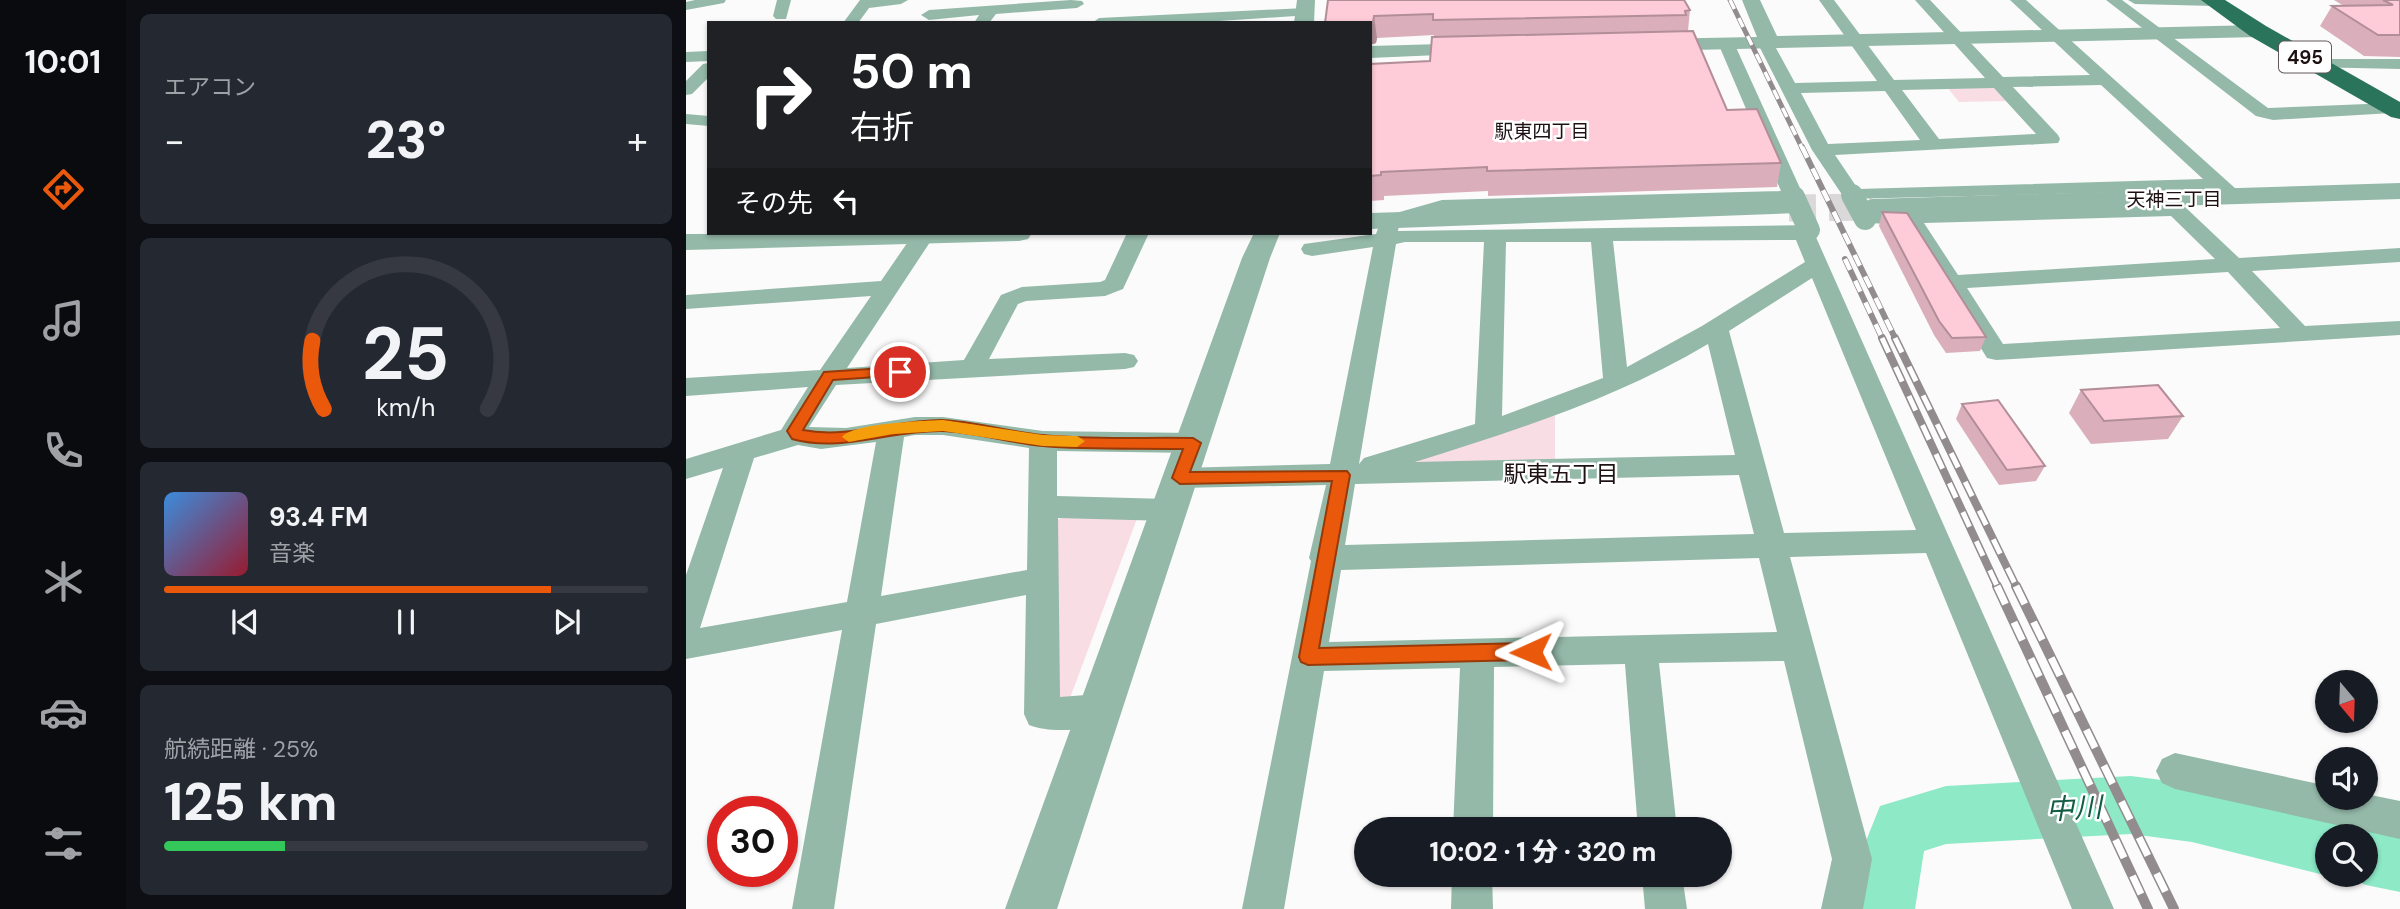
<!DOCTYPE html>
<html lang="ja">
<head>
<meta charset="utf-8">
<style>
  body { margin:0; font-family:"DM Sans","Noto Sans JP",sans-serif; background:#242831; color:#f1f3f6; height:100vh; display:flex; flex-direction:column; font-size:26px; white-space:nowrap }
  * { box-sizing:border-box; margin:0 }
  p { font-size:23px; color:#9ea1a6 }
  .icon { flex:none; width:38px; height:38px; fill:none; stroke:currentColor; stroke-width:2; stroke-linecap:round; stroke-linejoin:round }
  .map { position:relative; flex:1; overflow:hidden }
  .sheet { display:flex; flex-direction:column; gap:14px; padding:14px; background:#0d0f14; width:560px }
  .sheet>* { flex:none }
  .banner { position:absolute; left:21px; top:21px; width:665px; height:214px; border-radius:0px; box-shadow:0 2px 5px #0004; background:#202124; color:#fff; overflow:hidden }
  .needle { width:46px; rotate:161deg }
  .buttons { position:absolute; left:1629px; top:670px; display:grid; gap:14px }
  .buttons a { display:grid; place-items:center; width:63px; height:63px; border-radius:50%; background:#171b24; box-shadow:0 2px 5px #0004; font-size:35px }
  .speed { position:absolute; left:21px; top:796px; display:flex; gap:14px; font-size:35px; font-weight:700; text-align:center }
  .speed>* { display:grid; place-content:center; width:91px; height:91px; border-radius:50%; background:#171b24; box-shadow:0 2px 5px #0004; line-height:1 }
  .speed .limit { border:10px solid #d22; background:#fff; color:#111 }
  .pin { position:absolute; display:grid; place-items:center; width:60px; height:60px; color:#fff; margin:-30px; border:4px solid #fff; border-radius:50%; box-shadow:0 2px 7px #0007 }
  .me { position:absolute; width:77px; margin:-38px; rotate:269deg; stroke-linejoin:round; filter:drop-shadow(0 0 5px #0008) }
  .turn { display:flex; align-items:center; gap:24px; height:147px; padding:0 28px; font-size:32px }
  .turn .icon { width:91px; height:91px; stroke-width:2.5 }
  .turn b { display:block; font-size:49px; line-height:60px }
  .then { display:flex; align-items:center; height:66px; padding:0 28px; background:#0003; gap:14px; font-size:26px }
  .big { font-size:52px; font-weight:800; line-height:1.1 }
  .sheet .tile { flex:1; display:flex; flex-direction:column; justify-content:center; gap:10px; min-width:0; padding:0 24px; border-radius:10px; background:#242831 }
  .sheet .dial { align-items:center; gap:0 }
  .dial svg { height:182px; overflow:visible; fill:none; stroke:#363941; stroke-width:7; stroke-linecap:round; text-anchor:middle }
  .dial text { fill:#f1f3f6; stroke:none }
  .song { display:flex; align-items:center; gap:21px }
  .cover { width:84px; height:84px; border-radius:10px; background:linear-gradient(135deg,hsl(210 70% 55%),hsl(350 70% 35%)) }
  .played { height:7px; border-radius:4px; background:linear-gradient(90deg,#ea580c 80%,#363941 80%) }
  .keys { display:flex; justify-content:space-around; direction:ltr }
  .heat { display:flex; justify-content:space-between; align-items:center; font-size:38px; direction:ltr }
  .charge { height:10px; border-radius:5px; background:linear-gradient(90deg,#34c759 25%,#363941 0) }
  .trip { position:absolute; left:668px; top:817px; width:378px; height:70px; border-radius:35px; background:#171b24; box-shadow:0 2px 5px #0004; font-weight:800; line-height:70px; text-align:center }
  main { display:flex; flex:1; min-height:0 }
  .menu { display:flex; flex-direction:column; width:126px; justify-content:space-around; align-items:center; background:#090b0e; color:#9ea1a6 }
  .menu .icon { width:49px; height:49px }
  .menu .active { color:#ea580c }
  .menu b { font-size:32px; color:#f1f3f6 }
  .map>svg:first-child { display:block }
</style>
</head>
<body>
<main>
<nav class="menu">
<b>10:01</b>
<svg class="icon active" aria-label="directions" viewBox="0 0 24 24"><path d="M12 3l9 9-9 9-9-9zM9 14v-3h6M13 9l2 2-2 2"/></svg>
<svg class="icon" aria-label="music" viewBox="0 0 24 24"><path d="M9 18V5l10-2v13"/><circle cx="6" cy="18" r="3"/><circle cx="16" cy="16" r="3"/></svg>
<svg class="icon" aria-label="phone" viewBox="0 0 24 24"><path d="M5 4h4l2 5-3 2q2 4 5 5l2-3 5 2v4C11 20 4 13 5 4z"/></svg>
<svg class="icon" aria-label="climate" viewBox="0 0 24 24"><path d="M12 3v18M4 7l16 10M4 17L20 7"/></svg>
<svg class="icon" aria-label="car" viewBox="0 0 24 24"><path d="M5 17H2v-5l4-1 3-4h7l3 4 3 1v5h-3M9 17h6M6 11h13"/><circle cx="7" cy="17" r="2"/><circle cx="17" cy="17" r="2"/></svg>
<svg class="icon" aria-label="filters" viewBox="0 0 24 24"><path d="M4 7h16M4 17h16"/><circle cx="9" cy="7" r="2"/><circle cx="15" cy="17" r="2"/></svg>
</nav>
<section class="sheet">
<div class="tile"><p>エアコン</p>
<div class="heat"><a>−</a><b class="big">23°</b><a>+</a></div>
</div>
<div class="tile dial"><svg viewBox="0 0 100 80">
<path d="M14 69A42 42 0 1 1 86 69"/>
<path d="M14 69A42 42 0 0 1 9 39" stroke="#ea580c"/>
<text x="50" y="56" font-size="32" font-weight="700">25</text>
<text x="50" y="72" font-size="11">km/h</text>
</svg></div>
<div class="tile">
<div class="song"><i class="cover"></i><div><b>93.4 FM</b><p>音楽</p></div></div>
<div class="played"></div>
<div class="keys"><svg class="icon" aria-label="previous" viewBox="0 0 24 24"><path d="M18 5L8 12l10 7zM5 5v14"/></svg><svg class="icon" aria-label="pause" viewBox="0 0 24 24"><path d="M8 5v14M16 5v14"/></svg><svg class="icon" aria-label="next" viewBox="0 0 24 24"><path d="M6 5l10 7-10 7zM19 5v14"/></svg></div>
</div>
<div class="tile"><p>航続距離 · 25%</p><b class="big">125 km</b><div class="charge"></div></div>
</section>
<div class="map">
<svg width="1714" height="909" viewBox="0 0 1714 909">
  <rect width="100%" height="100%" fill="#fbfbfb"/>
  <!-- green -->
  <g fill="#f9dde5">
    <path d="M1311 86 1325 101 1273 102 1261 87Z"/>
    <path d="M869 415V463H731L734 457Z"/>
    <path d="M452 516 384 698 367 701V522L377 517Z"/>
  </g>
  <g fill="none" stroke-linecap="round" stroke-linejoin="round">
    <!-- river -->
    <path fill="#8de9c6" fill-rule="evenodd" d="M1445 776 1506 784 1642 814 1664 823 1666 829 1680 823 1714 830V892L1680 885 1658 876 1680 875V836H1642V876L1506 842 1445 834 1260 844 1238 851 1229 909H1165L1176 851 1194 806 1260 786Z"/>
    <!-- tertiary-tunnel -->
    <path stroke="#dad8d8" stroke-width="27" stroke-dasharray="27 13" stroke-linecap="butt" d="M1103 208 1186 207"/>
    <!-- minor -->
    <g fill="#94b9a9" fill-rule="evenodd">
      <path d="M9 0H40L38 3 0 10V2Z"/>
      <path d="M91 0H105L100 19H90L87 16Z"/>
      <path d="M174 0H222L215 4 183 8 172 23H157Z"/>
      <path d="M385 0 396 1 398 4 391 8 310 14 303 23H288L293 15 243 20 235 15 243 10Z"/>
      <path d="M1133 0H1148L1208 80 1299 78 1229 0H1244L1317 77 1404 75 1324 0H1340L1550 189 1547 193 1540 195 1529 190 1159 199 1126 150 1071 42 1073 39H1085L1109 83 1191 81ZM1415 85 1517 179 1172 189 1149 155 1372 143 1374 139 1372 135 1327 87ZM1308 88 1350 134 1253 139 1216 90ZM1199 91 1234 140 1142 144 1115 93Z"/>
      <path d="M1420 0H1436L1582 108 1706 103 1712 104 1714 109 1706 113 1587 120 1570 116Z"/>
      <path d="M1442 0H1534L1535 2 1528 6 1449 4Z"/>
      <path d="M619 8 626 12 624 15 503 23H406L413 18Z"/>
      <path d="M1040 38 1048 43 1118 197 1115 201 757 212 713 225 712 231 1131 225 1134 230 1129 235 1428 909H1386L1240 553 1104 557 1186 859 1177 909H1135L1146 859 1098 661 973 663 991 830H952L939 664 808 667 807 830H767L774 668 638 671 598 909H556L625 561 623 558 640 485 494 488 484 485 480 478 484 471 494 468 644 464 687 247 626 256 618 254 615 249 618 244 690 234 696 217 756 200 1095 191 1032 43ZM1110 240 1119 262 1016 326 941 367 927 241ZM719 242H798L789 424 678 458 673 464 710 244ZM820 242H905L917 378 816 416ZM1126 278 1230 530 1098 533 1043 331ZM1022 344 1049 455 729 462C830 430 930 399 1022 344ZM1053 475 1068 534 659 545 669 484ZM1073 558 1091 632 643 642 655 570Z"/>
      <path d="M23 51V61L0 62V52Z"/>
      <path d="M1629 59H1714V69L1623 67 1621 64Z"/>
      <path d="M23 63V77L6 94 0 95V81L17 64Z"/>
      <path d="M0 114 23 116V126L0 124Z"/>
      <path d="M1483 192 1490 194 1498 206 1553 258 1714 248V262L1566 271 1619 326 1714 321V335L1310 360 1301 358 1218 224 1172 223 1168 219 1172 215 1179 213 1476 204 1473 198 1476 194ZM1485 216 1529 259 1272 275 1238 223ZM1542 272 1594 328 1317 344 1281 288Z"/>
      <path d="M228 233H250L161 368 278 360 315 295 336 287 414 282 419 280 441 233H463L437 289 419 296 340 301 332 304 303 359 439 353 448 355 452 361 448 367 439 369 150 385 123 427 160 428 229 417H257L357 431 507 433 517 436 521 443 517 450 507 453 371 451V496L482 499 492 502 497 510 492 518 482 521 372 518 374 697 413 694 426 699 431 710 426 721C403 730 366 734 343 725L338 714 340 595 190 624 148 909H106L156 630 0 659V575L37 468 0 479V459L95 430 122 387 0 396V378L134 370 185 296 0 309V295L195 281ZM229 435H257L343 448 341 570 195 596 218 437ZM190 442 161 602 14 628 68 458 112 445 135 449Z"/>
      <path d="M1489 753 1642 786V798H1680V794L1714 801V839L1489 789 1476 783 1470 771 1476 759Z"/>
      <path d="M766 875H806L807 909H765Z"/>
      <path d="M956 875H996L1001 909H959Z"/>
    </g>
    <!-- tertiary -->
    <g fill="#94b9a9" fill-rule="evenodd">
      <path d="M611 0H629L628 23H608Z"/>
      <path d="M1056 0H1074L1091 36 1572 25 1582 31 1572 37 963 51 956 49 953 45 956 41 963 39 1071 37Z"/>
      <path d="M792 43 799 45 802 49 799 53 684 58V46Z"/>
      <path d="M1714 183V199L1186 215 1177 212 1173 207 1177 202 1186 199Z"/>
      <path d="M1103 200 1112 203 1116 208 1112 213 684 229V213Z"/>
      <path d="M346 233 342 239 333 241 0 250V234Z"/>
      <path d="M568 233H594L584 258 371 909H319L556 258Z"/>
    </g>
    <!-- trunk -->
    <path fill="#2a745c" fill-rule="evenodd" d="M1515 0H1539L1580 26 1714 102V119L1705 117 1564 36Z"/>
    <!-- rail-far3 casing -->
    <g stroke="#928c8e" stroke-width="5">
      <path id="rail-far3" d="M1044 0 1116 148"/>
    </g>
    <!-- rail-far2 casing -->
    <g stroke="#928c8e" stroke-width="6">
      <g id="rail-far2">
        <path d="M1116 147 1210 340"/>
        <path d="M1159 259 1197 340"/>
      </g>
    </g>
    <!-- rail-far1 casing -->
    <g stroke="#928c8e" stroke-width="8">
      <g id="rail-far1">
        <path d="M1196 338 1312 588"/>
        <path d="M1209 338 1331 588"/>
      </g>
    </g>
    <!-- rail casing -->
    <g stroke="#928c8e" stroke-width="10">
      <g id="rail">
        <path d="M1311 586 1462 909"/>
        <path d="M1330 586 1488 909"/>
      </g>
    </g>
    <!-- rail-far3 -->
    <use href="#rail-far3" stroke="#fff" stroke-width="3.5" stroke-dasharray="10" stroke-linecap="butt"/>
    <!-- rail-far2 -->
    <use href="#rail-far2" stroke="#fff" stroke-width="4.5" stroke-dasharray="12" stroke-linecap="butt"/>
    <!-- rail-far1 -->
    <use href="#rail-far1" stroke="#fff" stroke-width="5" stroke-dasharray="16" stroke-linecap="butt"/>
    <!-- rail -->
    <use href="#rail" stroke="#fff" stroke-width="7" stroke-dasharray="20" stroke-linecap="butt"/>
    <!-- minor-bridge -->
    <g stroke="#94b9a9" stroke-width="22">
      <path d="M1166 195 1179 219"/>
      <path d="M1108 197 1123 230"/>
    </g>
  </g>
  <!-- wall -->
  <g fill="#daafbb">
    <path d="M642 0 1004 10 1002 31 1041 110 1095 163 1091 187 802 196V191L698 196V200L684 201V47L686 61 685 64 744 61 748 35 691 38 690 43 684 45V23Z"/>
    <path d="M1648 0H1714V57L1678 56 1634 26 1646 6H1658Z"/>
    <path d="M1196 212 1300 337 1294 351 1260 353 1248 335 1193 226Z"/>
    <path d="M1395 390 1497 416 1482 439 1405 444 1383 413Z"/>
    <path d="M1276 404 1359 466 1350 481 1313 485 1270 419Z"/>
  </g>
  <!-- shaded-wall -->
  <g fill="#b28e98">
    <path d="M688 16 691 38 690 43 684 45V23Z"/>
    <path d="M684 47 686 61 684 69Z"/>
  </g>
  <!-- building -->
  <g fill="#fecbd9" stroke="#b28e98" stroke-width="2">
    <path d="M642 0H998L1004 10 999 11 1000 15 747 20V14L688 16 687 22 683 23H639Z"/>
    <path d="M1697 0H1714V35H1692L1646 6 1707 5Z"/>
    <path d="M1007 31 1041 110 1071 109 1095 163 801 171V167L695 172V175L684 176V64L744 61 746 37Z"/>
    <path d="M1196 212 1221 213 1300 337 1266 338 1253 321Z"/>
    <path d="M1472 385 1497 416 1418 421 1395 390Z"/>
    <path d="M1312 400 1359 466 1321 470 1276 404Z"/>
  </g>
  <!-- route -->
  <path fill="#ea580c" stroke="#983908" stroke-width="2" d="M214 367 219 369 221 372 219 375 147 380 117 430C162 439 209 420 255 420 289 421 323 432 356 435 406 440 457 437 507 438L515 443 504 472 661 471 664 475 633 648 845 643 852 646 855 652 852 658 845 660 622 665 615 662 613 657 646 481 494 484 486 478 497 449C451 448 403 450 357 446 323 443 289 432 256 431 205 430 156 453 106 439L101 431 138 372Z"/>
  <!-- slow -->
  <path fill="#f59e0b" d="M257 420 357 435 391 436 399 441 391 447 357 446 257 431 206 434 163 442 156 437C167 423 237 421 257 420Z"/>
  <g text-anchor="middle" stroke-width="5" stroke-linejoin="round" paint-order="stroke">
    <!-- shield labels -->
    <rect fill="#fff" stroke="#61585a" stroke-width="2" x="1593" y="41.5" width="52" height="31" rx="5"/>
    <g font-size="19" font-weight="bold" fill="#1d1114">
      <text x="1619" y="64">495</text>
    </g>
    <!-- far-neighbourhood labels -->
    <g font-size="19" fill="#1d1114" stroke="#fff">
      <text x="856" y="138">駅東四丁目</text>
      <text x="1488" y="206">天神三丁目</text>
    </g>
    <!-- neighbourhood labels -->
    <g font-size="23" fill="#1d1114" stroke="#fff">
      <text x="875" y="482">駅東五丁目</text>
    </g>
    <!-- near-water labels -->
    <g font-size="28" font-style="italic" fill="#125c46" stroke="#fff">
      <text transform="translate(1388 808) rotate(-3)" y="10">中川</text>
    </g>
  </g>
</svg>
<div class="buttons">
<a><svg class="needle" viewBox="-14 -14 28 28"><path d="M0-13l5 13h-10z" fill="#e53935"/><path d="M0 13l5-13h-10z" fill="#9ea1a6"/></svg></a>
<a><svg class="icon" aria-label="sound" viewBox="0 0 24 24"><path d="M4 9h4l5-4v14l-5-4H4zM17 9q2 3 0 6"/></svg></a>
<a><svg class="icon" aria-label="search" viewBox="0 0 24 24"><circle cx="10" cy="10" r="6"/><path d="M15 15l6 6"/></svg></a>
</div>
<div class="speed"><div class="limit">30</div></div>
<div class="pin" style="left:214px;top:372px;background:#d93025"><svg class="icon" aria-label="arrive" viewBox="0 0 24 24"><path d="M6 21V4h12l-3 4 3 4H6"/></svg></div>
<svg class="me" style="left:845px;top:652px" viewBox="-20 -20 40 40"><path d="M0-17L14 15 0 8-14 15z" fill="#ea580c" stroke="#fff" stroke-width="4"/></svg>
<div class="trip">10:02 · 1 分 · 320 m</div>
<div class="banner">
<div class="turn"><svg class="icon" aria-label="right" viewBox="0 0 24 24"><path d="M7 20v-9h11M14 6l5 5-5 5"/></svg><div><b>50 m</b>右折</div></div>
<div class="then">その先<svg class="icon" aria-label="left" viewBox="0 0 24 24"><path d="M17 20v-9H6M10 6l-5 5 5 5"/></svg></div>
</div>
</div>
</main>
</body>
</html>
